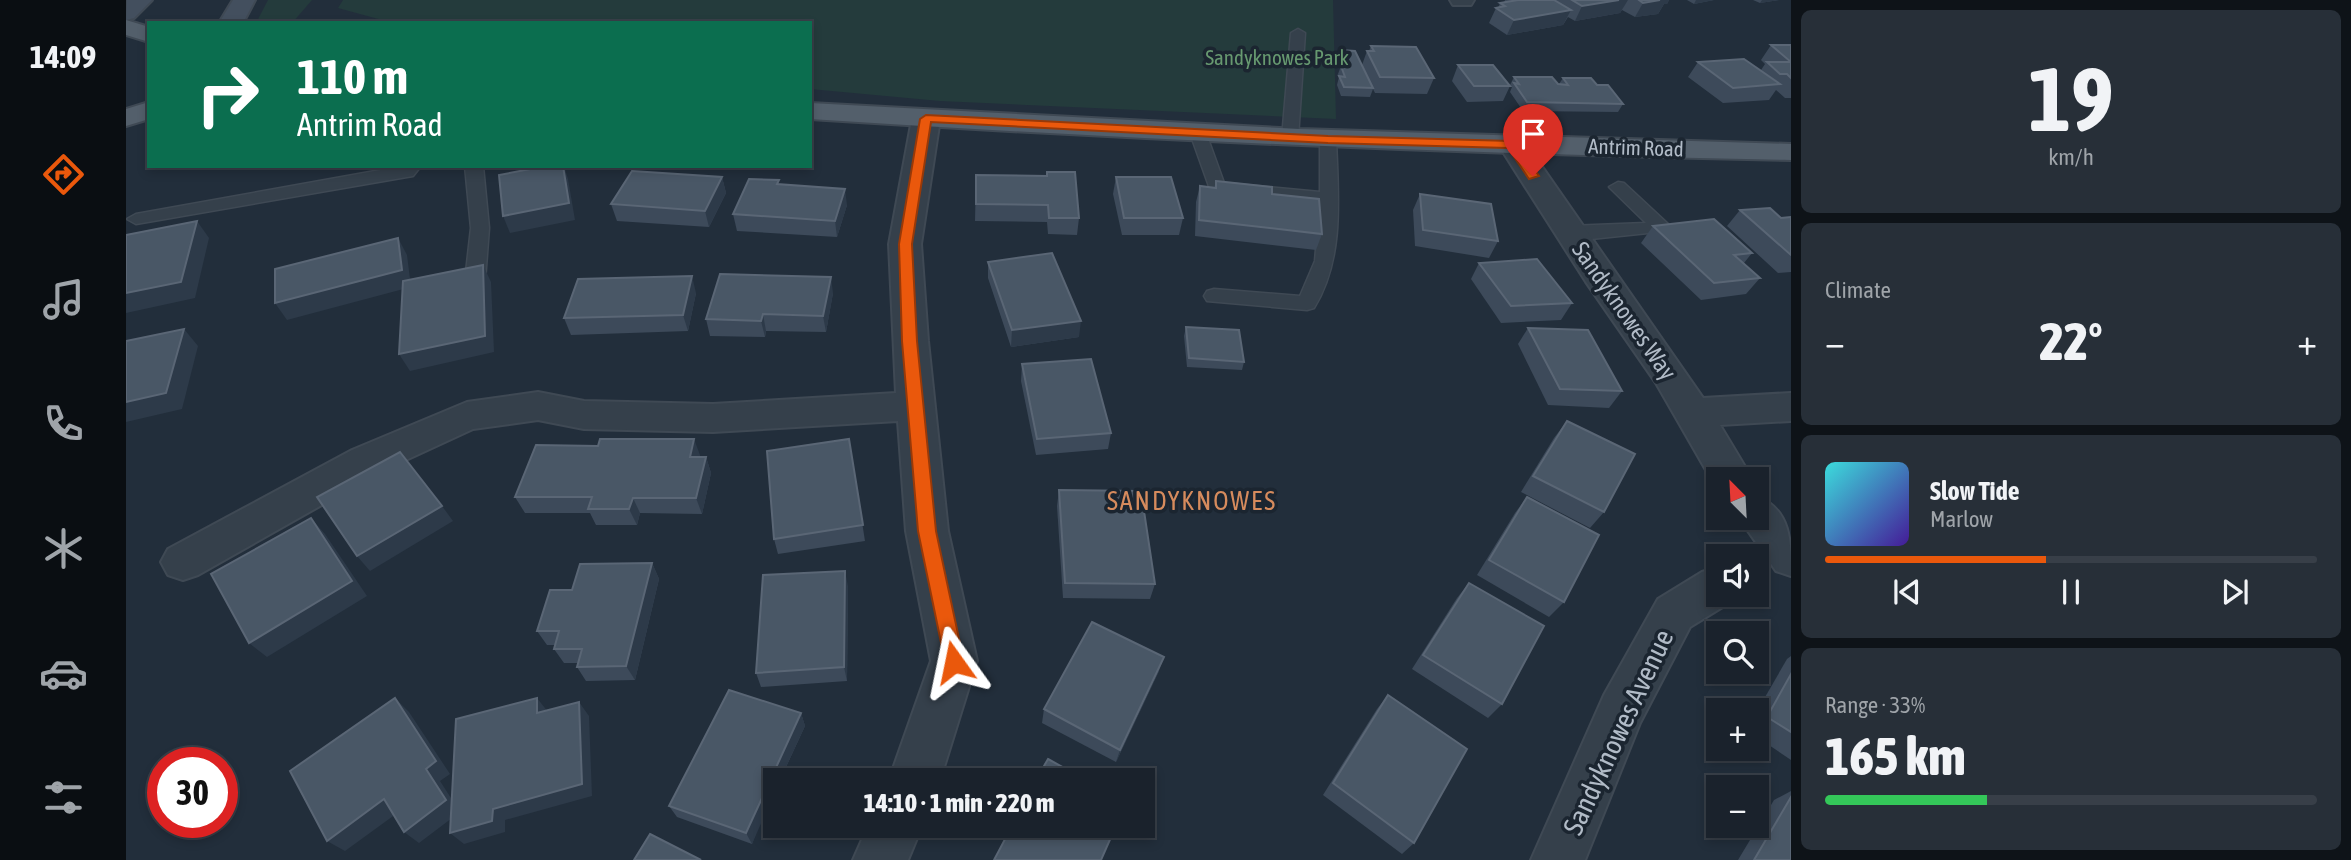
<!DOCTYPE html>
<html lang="en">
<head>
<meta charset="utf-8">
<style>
  body { margin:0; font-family:"Asap Condensed",sans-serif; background:#272f38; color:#f1f3f6; height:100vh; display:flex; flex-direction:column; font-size:26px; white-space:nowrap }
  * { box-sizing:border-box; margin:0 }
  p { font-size:23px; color:#9fa4a9 }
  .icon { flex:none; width:38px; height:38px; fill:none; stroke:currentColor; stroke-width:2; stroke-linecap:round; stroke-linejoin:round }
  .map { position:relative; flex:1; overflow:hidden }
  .drawer { display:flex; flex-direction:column; gap:10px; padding:10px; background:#0e1318; width:560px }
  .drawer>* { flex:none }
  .guide { position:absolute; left:21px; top:21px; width:665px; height:147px; border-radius:0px; box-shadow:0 4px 10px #0003,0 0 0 2px #383f48; background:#0b6e4f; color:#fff; overflow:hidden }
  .needle { width:46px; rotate:336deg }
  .buttons { position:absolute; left:1580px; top:467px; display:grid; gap:14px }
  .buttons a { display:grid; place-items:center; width:63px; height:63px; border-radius:0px; background:#1a222c; box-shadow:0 4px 10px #0003,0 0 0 2px #383f48; font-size:35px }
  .speed { position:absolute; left:21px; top:747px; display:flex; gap:14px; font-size:35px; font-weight:700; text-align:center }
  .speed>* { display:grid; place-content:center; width:91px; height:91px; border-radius:50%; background:#1a222c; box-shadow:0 4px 10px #0003,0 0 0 2px #383f48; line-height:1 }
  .speed .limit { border:10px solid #d22; background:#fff; color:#111 }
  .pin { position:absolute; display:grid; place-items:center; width:60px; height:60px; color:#fff; margin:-72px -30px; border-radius:50% 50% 50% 0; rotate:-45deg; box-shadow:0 0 7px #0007 }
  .pin .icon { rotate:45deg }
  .me { position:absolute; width:77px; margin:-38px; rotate:348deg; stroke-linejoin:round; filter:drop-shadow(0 0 5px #0008) }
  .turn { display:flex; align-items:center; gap:24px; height:147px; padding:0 35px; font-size:32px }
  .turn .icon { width:91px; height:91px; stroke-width:2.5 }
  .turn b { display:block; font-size:49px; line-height:60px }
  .big { font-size:52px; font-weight:800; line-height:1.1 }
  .drawer .widget { flex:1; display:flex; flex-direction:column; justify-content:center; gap:10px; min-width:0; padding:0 24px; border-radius:10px; background:#272f38 }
  .drawer .dial { align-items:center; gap:0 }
  .dial b { font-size:91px; line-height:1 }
  .song { display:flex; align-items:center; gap:21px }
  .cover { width:84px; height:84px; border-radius:10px; background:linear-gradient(135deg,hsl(180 70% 55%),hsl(260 70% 35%)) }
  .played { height:7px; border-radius:4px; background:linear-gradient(90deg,#ea580c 45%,#383f48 45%) }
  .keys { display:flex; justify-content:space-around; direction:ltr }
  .heat { display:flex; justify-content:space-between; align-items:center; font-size:38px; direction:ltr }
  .charge { height:10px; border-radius:5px; background:linear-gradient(90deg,#34c759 33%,#383f48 0) }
  .trip { position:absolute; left:637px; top:768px; width:392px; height:70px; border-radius:0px; background:#1a222c; box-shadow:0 4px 10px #0003,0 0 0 2px #383f48; font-weight:800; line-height:70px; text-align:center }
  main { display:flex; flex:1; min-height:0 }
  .menu { display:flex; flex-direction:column; width:126px; justify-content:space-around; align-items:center; background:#0a0e12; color:#9fa4a9 }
  .menu .icon { width:49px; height:49px }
  .menu .selected { color:#ea580c }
  .menu b { font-size:32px; color:#f1f3f6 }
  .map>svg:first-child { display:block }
</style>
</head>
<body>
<main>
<nav class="menu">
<b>14:09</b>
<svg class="icon selected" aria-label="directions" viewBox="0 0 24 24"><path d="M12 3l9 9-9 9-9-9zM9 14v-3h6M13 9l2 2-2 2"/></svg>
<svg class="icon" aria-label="music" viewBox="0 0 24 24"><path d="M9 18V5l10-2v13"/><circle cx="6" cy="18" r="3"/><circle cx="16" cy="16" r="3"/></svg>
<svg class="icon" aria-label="phone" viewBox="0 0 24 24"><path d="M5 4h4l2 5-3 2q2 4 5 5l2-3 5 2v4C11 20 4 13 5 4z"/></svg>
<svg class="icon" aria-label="climate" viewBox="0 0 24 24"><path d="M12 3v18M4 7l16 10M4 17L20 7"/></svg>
<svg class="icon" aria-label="car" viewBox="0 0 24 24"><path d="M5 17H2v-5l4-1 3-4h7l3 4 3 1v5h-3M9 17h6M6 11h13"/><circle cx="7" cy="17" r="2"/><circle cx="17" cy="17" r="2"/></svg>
<svg class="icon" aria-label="filters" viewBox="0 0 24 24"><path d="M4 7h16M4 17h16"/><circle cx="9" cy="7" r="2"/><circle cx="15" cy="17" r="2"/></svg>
</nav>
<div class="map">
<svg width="1665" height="860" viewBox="0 0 1665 860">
  <rect width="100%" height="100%" fill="#222e3b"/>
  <!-- green -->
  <g fill="#243b3c">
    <path d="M142 0H186L166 23H130Z"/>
    <path d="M217 0H1207L1210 119 814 101 684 89V23H267L212 8Z"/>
  </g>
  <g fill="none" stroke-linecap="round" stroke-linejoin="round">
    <!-- service casing -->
    <g stroke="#3f4954" stroke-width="3">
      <g id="service">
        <path d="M1172 29 1179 33 1172 138 1164 143 1156 138 1165 33Z"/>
        <path d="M1072 128 1080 133 1098 183 1194 192V139L1202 134 1210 139C1212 195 1219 258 1188 308L1181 310 1081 301 1078 296 1081 291 1088 289 1174 296 1189 261 1194 202 1085 192 1064 133Z"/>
        <path d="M277 166H295L287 176 281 177 10 224 1 219 10 214Z"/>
        <path d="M339 166H357L363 228 359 281 356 285H342L339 281 345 228Z"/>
        <path d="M1492 182 1498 183 1541 223 1544 227 1541 231 1465 239 1436 236 1434 232 1436 228 1443 226 1520 223 1483 187Z"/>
      </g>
    </g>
    <!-- minor casing -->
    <g stroke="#3f4954" stroke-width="4">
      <g id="minor">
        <path d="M1324 0H1348L1345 5H1327Z"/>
        <path d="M800 111 810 113 814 119 795 244 802 341 822 531 851 661 814 780H763L805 661 780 531 772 421 587 432 458 429 412 420 347 429 254 472 72 575 57 580 42 575 35 562 42 549 226 450 341 402 412 392 458 401 587 404 770 393 763 244 786 119 790 113Z"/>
        <path d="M1386 136 1396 138 1577 398 1665 393V421L1594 425 1627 480H1592V491L1530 383 1460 282 1372 144 1376 138Z"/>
        <path d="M1631 496C1665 510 1665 541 1665 576L1650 571 1613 518H1631Z"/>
        <path d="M1592 567V595H1610L1608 600 1564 627 1514 723 1459 860H1405L1478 695 1532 599 1576 572Z"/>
        <path d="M742 826H796L782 860H727Z"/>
      </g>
    </g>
    <!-- secondary casing -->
    <g stroke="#3f4954" stroke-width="4">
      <g id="secondary">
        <path d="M26 0 8 18 0 20 1 0Z"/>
        <path d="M107 0H129L117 23H93Z"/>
      </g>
    </g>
    <!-- primary casing -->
    <g stroke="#3f4954" stroke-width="4">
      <g id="primary">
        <path d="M0 20 23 27V42L0 35Z"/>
        <path d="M23 102V119L0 126V109Z"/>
        <path d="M684 103 1174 129 1665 144V160C1338 154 1011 140 684 119Z"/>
      </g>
    </g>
    <!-- service -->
    <use href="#service" fill="#35404b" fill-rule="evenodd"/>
    <!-- minor -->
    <use href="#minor" fill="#35404b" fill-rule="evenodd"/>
    <!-- secondary -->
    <use href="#secondary" fill="#434f5e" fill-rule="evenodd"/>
    <!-- primary -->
    <use href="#primary" fill="#535f6b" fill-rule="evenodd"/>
  </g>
  <!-- wall -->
  <g fill="#3d4a5a">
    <path d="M1379 0H1543L1541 4H1538L1532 14 1509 17 1496 10 1494 13 1449 21 1442 17 1437 25 1381 35 1363 23 1370 8H1372L1374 3H1378Z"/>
    <path d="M1561 0H1588L1568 4Z"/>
    <path d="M1627 0H1653L1634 3Z"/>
    <path d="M1645 45H1665V98H1659L1650 90 1643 100 1597 103 1562 77 1572 62 1635 70 1639 64 1635 60Z"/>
    <path d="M1245 46 1308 78 1301 94 1249 93 1247 89 1244 97 1215 96 1211 85 1213 77 1212 74 1215 66 1212 59 1214 50 1236 65 1241 51H1243Z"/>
    <path d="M1332 65 1384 86 1377 101 1341 102 1326 81Z"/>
    <path d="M1388 77 1432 84H1433L1437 78 1471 85 1497 104 1492 112 1397 111 1384 92 1386 87 1384 85Z"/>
    <path d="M850 175 953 218 951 235 922 234 921 222 849 221Z"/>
    <path d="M596 177 600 193 583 227 491 221 485 204Z"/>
    <path d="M990 177 1057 218 1053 235H996L987 194Z"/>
    <path d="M1090 181 1146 194 1196 234 1190 250 1069 236 1070 202 1074 186 1088 188Z"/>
    <path d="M653 184 721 205 711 237 611 231 607 214Z"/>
    <path d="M1294 194 1372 241 1363 258 1289 246 1287 210Z"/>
    <path d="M1614 210 1655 218 1665 217V272L1652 273 1601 226Z"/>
    <path d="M1527 226 1626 253 1618 263 1634 278 1620 294 1575 300 1515 243Z"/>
    <path d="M862 262 953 337 885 347 862 278Z"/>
    <path d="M1353 263 1446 303 1435 320 1375 323 1345 279Z"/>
    <path d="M570 293 562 331 445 335 438 318Z"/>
    <path d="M707 293 700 332 640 331 639 337 584 336 580 319Z"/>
    <path d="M1060 327 1118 362 1116 370 1061 367 1058 336Z"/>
    <path d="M1402 328 1496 391 1483 408 1422 405 1392 344Z"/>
    <path d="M896 364 985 433 982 449 910 455 895 381Z"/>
    <path d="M1441 421 1478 512 1464 528 1395 492 1428 438Z"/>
    <path d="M723 439 739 541 652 554 648 539Z"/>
    <path d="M574 455 573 457H580L585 473 576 514 514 513 511 525H470L464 513H399L389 497Z"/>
    <path d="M933 490 1029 584 1024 599 937 598 931 506Z"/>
    <path d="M1401 497 1438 602 1423 617 1351 575 1389 513Z"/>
    <path d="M526 563 533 579 509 680 460 681 451 667 452 663H438L428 649 429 645H421L411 631 446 590Z"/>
    <path d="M1343 583 1376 704 1362 718 1286 669 1331 598Z"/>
    <path d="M722 586 721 681 635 687 630 673Z"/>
    <path d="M1665 656V760L1631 737V711L1661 659Z"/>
    <path d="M1033 671 990 762 916 723 918 709Z"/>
    <path d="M1262 695 1288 843 1276 854 1197 795 1251 709Z"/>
    <path d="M675 713 679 726 654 780H649L626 844 551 817 543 806Z"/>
    <path d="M1665 791V860H1612L1648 800Z"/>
  </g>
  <!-- shaded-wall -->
  <g fill="#2d3a49">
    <path d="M1493 0H1502L1494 13 1449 21 1456 6Z"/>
    <path d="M1524 0H1543L1541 4H1538L1532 14 1509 17 1517 3Z"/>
    <path d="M1570 0H1588L1568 4Z"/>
    <path d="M1636 0H1653L1634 3Z"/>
    <path d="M1445 10 1437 25 1381 35 1388 20Z"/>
    <path d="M438 166 442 179 449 220 384 233 377 216Z"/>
    <path d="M596 177 600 193 583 227 579 211Z"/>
    <path d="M719 189 721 205 711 237 709 221Z"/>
    <path d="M71 221 83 238 69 298 0 313V293Z"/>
    <path d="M272 238 281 255 285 287 161 320 149 303Z"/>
    <path d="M357 265 365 282 368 352 284 371 273 354Z"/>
    <path d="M566 276 570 293 562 331 557 315Z"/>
    <path d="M705 277 707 293 700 332 697 316Z"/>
    <path d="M637 314 640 331 639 337 635 321Z"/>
    <path d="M955 321 953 337 885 347 886 330Z"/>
    <path d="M58 329 72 346 56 409 0 422V402Z"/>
    <path d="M568 439 574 455 569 474 564 457Z"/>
    <path d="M580 457 585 473 576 514 570 498Z"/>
    <path d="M507 498 514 513 511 525 503 509Z"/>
    <path d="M316 506 327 521 244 571 231 556Z"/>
    <path d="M185 518 199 534 241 596 141 657 123 643Z"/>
    <path d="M526 563 533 579 509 680 500 666Z"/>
    <path d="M719 571 722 586 721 681 718 667Z"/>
    <path d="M1038 657 1033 671 990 762 994 750Z"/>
    <path d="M269 698 283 712 324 774 314 781 334 812 293 843 278 832Z"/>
    <path d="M411 698 422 712 411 713Z"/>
    <path d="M453 702 463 716 466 796 379 820V832L338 844 324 833 367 809Z"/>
    <path d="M675 713 679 726 654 780H649V792L626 844 620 833Z"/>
    <path d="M258 799 274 811 219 851 201 841Z"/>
  </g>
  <!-- building -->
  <g fill="#495766" stroke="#5a6675" stroke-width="2">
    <path d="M1392 0H1428L1445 10 1388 20 1370 8 1379 6 1374 3Z"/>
    <path d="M1446 0H1493L1456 6Z"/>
    <path d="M1513 0H1534L1517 3Z"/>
    <path d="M1645 45H1665V62Z"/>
    <path d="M1245 46 1290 47 1308 78 1254 77 1241 51H1248Z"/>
    <path d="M1214 50 1229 51 1247 88 1218 87 1213 76 1219 77 1215 66H1221Z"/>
    <path d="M1618 59 1654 84 1607 88 1572 62Z"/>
    <path d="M1641 62H1665V78L1661 74H1654Z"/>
    <path d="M1332 65H1367L1384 86H1348Z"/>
    <path d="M1388 77H1426L1432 84 1442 85 1437 78H1465L1471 85H1482L1497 104 1401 102 1388 83 1393 84Z"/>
    <path d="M420 166H437L443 203 377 216 373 175Z"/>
    <path d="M506 171 596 177 579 211 485 204Z"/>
    <path d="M921 172H949L953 218H923L922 205 850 204V175L921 176Z"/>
    <path d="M990 177H1045L1057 218H998Z"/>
    <path d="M623 179 653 180 651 184 719 189 709 221 607 214Z"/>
    <path d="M1090 181 1146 187V194L1193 199 1196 234 1073 220 1074 186 1090 188Z"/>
    <path d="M1294 194 1365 204 1372 241 1297 230Z"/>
    <path d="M1644 208 1655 218 1665 217V255L1614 210Z"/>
    <path d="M1588 219 1626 253 1608 255 1634 278 1588 283 1527 226Z"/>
    <path d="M71 221 55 282 0 293V235Z"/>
    <path d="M272 238 276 270 149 303V269Z"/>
    <path d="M926 253 955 321 886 330 862 262Z"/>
    <path d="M1411 259 1446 303 1385 306 1353 263Z"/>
    <path d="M357 265 359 336 273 354 277 281Z"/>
    <path d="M594 274 705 277 697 316 637 314 635 321 580 319Z"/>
    <path d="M566 276 557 315 438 318 452 279Z"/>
    <path d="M1060 327 1113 330 1118 362 1063 358Z"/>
    <path d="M1402 328 1462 330 1496 391 1434 389Z"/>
    <path d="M58 329 40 393 0 402V341Z"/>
    <path d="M965 359 985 433 911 439 896 364Z"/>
    <path d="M1441 421 1509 454 1478 512 1407 476Z"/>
    <path d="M474 439H568L564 457H580L570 498H507L503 509H462L466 497H389L410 445 472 446Z"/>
    <path d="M723 439 737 525 648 539 641 451Z"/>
    <path d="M274 452 316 506 231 556 191 497Z"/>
    <path d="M933 490 1015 491 1029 584 939 583Z"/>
    <path d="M1401 497 1473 535 1438 602 1363 560Z"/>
    <path d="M185 518 226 581 123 643 85 574Z"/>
    <path d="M526 563 500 666 451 667 456 649H428L433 631H411L424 590H446L454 564Z"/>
    <path d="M719 571 718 667 630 673 637 575Z"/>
    <path d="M1343 583 1418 626 1376 704 1297 655Z"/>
    <path d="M966 622 1038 657 994 750 918 709Z"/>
    <path d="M1665 674V732L1641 717Z"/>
    <path d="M603 690 675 713 620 833 543 806Z"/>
    <path d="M1262 695 1341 749 1288 843 1207 783Z"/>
    <path d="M269 698 310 761 300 769 320 800 278 832 258 799 201 841 164 771Z"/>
    <path d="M411 698V713L453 702 456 784 367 809 366 821 324 833 330 719Z"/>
    <path d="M922 759 960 780H910Z"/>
    <path d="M1665 797V860H1628Z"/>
    <path d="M886 826H990L975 860H868Z"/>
    <path d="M524 834 575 860H508Z"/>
  </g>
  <!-- route -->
  <path fill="#ea580c" stroke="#983908" stroke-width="2" d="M800 115 1202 136 1386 141 1390 142 1413 176 1403 179 1382 148 1202 143 805 122 786 244 791 341 810 531 838 662 835 668 828 670 821 668 819 662 792 531 776 341 773 244 794 119Z"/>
  <g text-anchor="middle" stroke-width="7" stroke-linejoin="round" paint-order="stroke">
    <!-- far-park labels -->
    <g font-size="21" fill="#679970" stroke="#1b2530">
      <text x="1151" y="65">Sandyknowes Park</text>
    </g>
    <!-- far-street labels -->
    <g font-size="21" fill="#b1bbc7" stroke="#1b2530">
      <text transform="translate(1510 148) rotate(2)" y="7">Antrim Road</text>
    </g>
    <!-- street labels -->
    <g font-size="24" fill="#b1bbc7" stroke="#1b2530">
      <text transform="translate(1498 311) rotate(55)" y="8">Sandyknowes Way</text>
    </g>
    <!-- neighbourhood labels -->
    <g font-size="26" letter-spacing="2" fill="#d68b5d" stroke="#1b2530">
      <text x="1066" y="510">SANDYKNOWES</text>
    </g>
    <!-- near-street labels -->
    <g font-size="28" fill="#b1bbc7" stroke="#1b2530">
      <text transform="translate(1492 732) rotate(-65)" y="10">Sandyknowes Avenue</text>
    </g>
  </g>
</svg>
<div class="buttons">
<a><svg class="needle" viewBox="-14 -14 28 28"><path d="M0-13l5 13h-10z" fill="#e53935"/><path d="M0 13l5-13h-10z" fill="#9fa4a9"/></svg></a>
<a><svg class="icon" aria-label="sound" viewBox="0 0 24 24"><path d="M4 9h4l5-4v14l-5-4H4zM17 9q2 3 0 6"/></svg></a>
<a><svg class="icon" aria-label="search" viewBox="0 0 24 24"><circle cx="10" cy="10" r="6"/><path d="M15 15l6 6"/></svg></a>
<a>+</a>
<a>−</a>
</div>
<div class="speed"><div class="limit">30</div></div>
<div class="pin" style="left:1407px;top:176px;background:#d93025"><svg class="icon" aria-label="arrive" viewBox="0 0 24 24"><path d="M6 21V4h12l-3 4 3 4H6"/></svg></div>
<svg class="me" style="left:828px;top:662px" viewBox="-20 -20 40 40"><path d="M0-17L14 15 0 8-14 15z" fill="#ea580c" stroke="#fff" stroke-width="4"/></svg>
<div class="trip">14:10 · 1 min · 220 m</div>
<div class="guide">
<div class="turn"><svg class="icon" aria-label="right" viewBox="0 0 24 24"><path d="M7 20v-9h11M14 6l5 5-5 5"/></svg><div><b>110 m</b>Antrim Road</div></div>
</div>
</div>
<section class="drawer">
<div class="widget dial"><b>19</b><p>km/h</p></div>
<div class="widget"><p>Climate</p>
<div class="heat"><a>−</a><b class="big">22°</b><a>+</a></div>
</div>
<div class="widget">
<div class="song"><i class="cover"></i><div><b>Slow Tide</b><p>Marlow</p></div></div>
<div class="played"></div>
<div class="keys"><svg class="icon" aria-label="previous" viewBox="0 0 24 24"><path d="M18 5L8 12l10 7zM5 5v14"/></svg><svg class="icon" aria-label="pause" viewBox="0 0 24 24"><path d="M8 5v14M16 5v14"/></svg><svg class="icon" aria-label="next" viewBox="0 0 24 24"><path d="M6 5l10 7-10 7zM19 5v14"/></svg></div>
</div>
<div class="widget"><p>Range · 33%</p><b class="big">165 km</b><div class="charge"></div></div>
</section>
</main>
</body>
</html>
